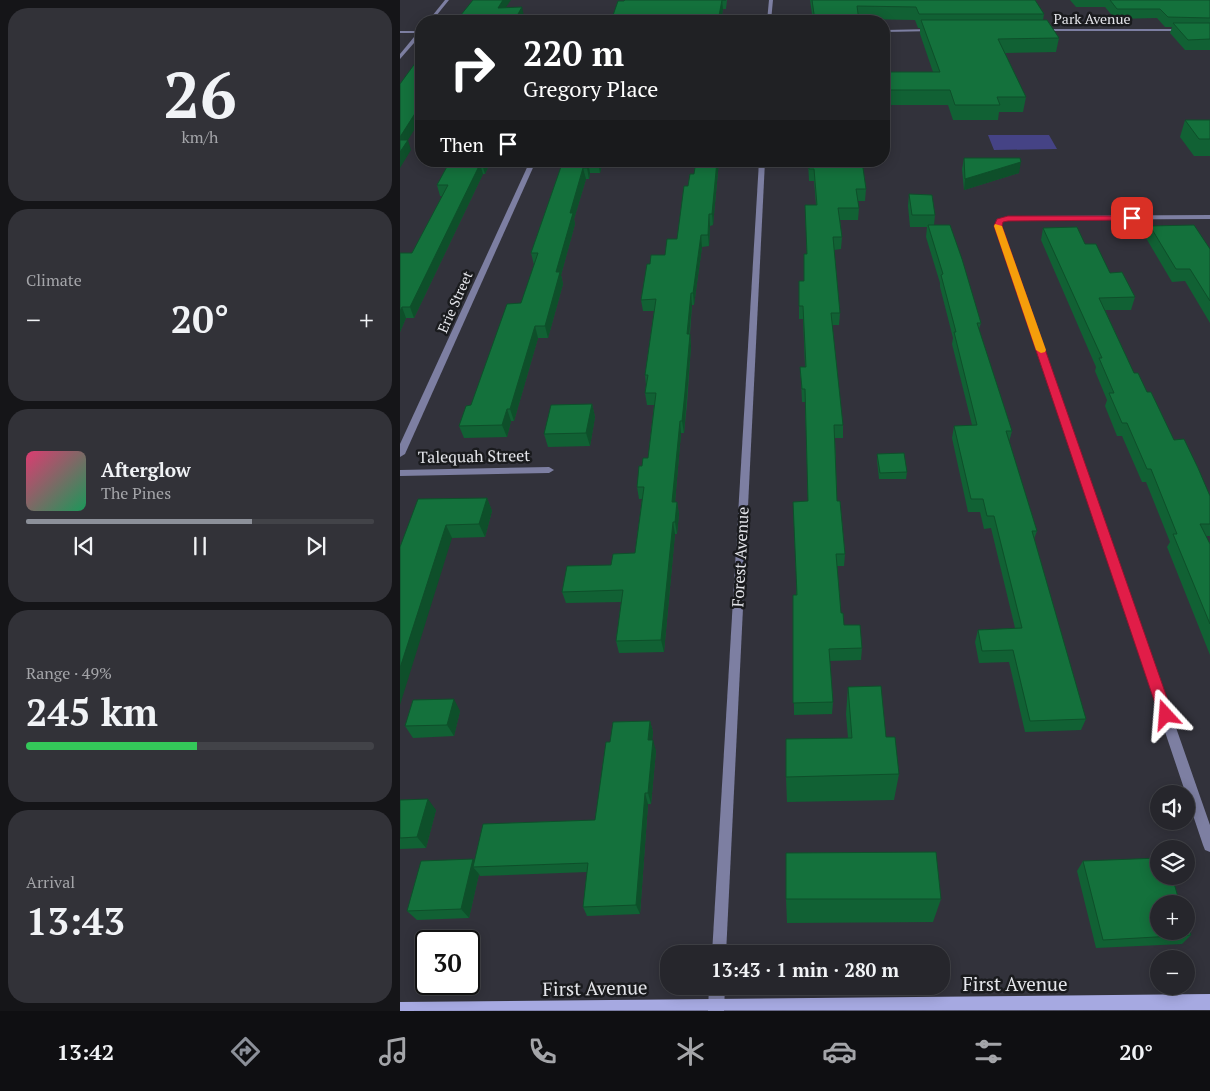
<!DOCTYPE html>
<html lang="en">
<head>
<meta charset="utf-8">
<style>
  body { margin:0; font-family:"PT Serif",serif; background:#323238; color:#f1f3f6; height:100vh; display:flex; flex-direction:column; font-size:19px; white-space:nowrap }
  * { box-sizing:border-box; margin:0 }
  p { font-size:16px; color:#a4a5a9 }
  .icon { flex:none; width:28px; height:28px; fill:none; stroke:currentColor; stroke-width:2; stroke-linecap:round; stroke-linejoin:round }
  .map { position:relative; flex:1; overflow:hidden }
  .sheet { display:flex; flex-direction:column; gap:8px; padding:8px; background:#151518; width:400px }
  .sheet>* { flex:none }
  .banner { position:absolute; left:15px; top:15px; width:475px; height:152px; border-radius:20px; box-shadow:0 2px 12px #0003,0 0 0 1px #424348; background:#202124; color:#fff; overflow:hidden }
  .controls { position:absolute; left:750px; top:785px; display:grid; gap:10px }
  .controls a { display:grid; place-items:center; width:45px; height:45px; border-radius:50%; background:#26262c; box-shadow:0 2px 12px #0003,0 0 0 1px #424348; font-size:25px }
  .speed { position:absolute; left:15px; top:930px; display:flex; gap:10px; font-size:25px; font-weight:700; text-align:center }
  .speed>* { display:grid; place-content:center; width:65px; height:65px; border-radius:50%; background:#26262c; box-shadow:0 2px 12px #0003,0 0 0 1px #424348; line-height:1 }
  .speed .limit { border:2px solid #111; border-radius:8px; background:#fff; color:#111 }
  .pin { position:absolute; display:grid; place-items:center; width:42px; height:42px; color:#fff; margin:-21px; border-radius:10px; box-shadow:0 2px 8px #0006 }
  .me { position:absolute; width:55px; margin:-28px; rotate:341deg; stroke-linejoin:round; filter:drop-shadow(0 0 4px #0008) }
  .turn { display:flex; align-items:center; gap:18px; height:105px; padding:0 25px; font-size:22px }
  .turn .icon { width:65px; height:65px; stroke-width:2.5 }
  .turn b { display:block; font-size:35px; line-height:42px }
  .then { display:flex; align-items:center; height:48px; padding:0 25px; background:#0003; gap:10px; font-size:19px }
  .big { font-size:38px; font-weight:700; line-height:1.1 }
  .sheet .widget { flex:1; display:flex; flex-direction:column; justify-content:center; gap:8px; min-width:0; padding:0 18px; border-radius:20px; background:#323238 }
  .sheet .dial { align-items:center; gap:0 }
  .dial b { font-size:65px; line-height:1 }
  .song { display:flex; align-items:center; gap:15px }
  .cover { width:60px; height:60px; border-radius:8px; background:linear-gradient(135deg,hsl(340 70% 55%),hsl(150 70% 35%)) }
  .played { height:5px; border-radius:2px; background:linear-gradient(90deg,#8c9099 65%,#424348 65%) }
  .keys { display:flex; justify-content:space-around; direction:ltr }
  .heat { display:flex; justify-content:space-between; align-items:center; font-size:28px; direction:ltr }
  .charge { height:8px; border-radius:4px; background:linear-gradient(90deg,#34c759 49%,#424348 0) }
  .trip { position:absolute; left:260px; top:945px; width:290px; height:50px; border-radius:20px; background:#26262c; box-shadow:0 2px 12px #0003,0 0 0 1px #424348; font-weight:700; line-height:50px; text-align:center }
  .tabs { display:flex; height:80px; justify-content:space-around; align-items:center; background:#0f0f12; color:#a4a5a9 }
  .tabs .icon { width:35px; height:35px }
  .tabs .current { color:#8c9099 }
  .tabs b { font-size:22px; color:#f1f3f6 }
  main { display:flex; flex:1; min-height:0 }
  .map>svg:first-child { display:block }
</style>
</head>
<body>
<main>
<section class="sheet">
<div class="widget dial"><b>26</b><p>km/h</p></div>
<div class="widget"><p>Climate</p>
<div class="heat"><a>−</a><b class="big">20°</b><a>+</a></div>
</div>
<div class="widget">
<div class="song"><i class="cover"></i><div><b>Afterglow</b><p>The Pines</p></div></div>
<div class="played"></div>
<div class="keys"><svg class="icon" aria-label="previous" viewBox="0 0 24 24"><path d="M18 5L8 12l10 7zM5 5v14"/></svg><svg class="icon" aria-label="pause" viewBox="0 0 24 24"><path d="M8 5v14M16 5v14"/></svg><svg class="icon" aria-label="next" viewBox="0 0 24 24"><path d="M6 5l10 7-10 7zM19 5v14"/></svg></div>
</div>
<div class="widget"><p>Range · 49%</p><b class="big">245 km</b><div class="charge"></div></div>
<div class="widget"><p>Arrival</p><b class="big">13:43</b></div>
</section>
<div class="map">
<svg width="810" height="1011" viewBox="0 0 810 1011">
  <rect width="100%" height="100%" fill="#32323b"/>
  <!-- green -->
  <path fill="#454385" d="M588 135H649L657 149 594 150Z"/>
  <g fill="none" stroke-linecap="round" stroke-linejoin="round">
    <!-- minor -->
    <g fill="#7d7fa2" fill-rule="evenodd">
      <path d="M369 0H373L371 21H367Z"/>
      <path d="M534 29 536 31 484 32V30Z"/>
      <path d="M639 29H810V31H641Z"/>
      <rect x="0" y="31" width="21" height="2"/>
      <path d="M130 161H136L5 454 0 457V444Z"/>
      <path d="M359 161H365L326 954H312Z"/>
      <path d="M810 215V219L609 220 602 222 601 226 810 825V852L805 850 803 845 595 226 597 220 608 216Z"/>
      <path d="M149 467 154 470 149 473 0 476V470Z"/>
      <path d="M309 986H325L324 1011H308Z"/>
    </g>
    <!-- tertiary -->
    <g fill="#7d7fa2" fill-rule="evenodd">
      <path d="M45 0H49L32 21H28Z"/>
      <path d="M19 31H21V35L0 59V54Z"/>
    </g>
    <!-- secondary -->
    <path fill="#a6a9e1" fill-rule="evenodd" d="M810 994V1010L0 1011V1002Z"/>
  </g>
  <!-- wall -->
  <g fill="#116134">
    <path d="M327 0 326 9H323L321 21H211L218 1Z"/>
    <path d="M410 0H635L644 14 643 20 659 38 656 52 605 53 626 97 623 112H599L598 120H553L548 105H490V122H484V72H533L520 34V28H518L515 20 459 19 460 21H413Z"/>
    <path d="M670 0H810V50H785L770 33 772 27H765L757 18 715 19 705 7H676Z"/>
    <path d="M785 120H810V156H794L780 137Z"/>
    <path d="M564 158 619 173 564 190 562 169Z"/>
    <path d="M50 161H91L85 174H83L14 318H6L0 332V253H12L43 196H40L37 185Z"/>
    <path d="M163 161H203L200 173H190L189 179H186L174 219 175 224 161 275 163 284 148 338H138L114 421H111L107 437 64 438 59 426 71 405 121 303 134 265 131 253Z"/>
    <path d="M319 161 313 225 310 226 309 246 302 247 294 305H292L290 334 291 346 287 404 284 433H281L275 502H277L279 514 277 534H275L264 652 219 653 216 641 221 602 166 603 162 592 211 565 235 553 242 499H239L237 487 242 466 248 458 254 405H247L245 393 246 385 245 375 254 311H243L241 300 250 264 265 255 277 239 288 186 294 174Z"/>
    <path d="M408 161H462L466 189 465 201H457L459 208 458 220H440L442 237 441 249 434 250 440 313 439 325H432L443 425V438H435L437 501 445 554 444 566H437L441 613 444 625 462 648 461 660 430 661 433 702 432 714 394 715 393 595H396L408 501 405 402H402L401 380 400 367H405L403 319H399V281H404L407 254 405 205H416L414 181H409Z"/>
    <path d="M509 194 535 215 534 225 581 323 579 329 612 431 609 442 637 531 634 539 686 719 681 730 625 732 609 662 579 663 575 642 578 630 615 628 591 528 584 529 580 512H568L552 438 554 426 572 425 552 344 553 338 540 287V283L526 237 527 227H510L508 206Z"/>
    <path d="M750 226 810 249V323L785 281 772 282 746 238Z"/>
    <path d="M643 228 685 244 710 273 735 297 731 310H705L734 373 747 392 774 440 810 496V536H806L810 544V655L767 547 770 542 746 482H742L722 436H717L705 406 707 400 695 371 696 367 641 240Z"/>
    <path d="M192 404 195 417 190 446 148 447 144 434Z"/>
    <path d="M477 454 507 472 506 479H479L477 460Z"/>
    <path d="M87 498 92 511 85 537 52 538 0 547Z"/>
    <path d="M448 687 486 737 499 774 494 800 387 802 386 777 448 738 446 714Z"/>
    <path d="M60 711 54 736 13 738 5 726Z"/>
    <path d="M250 721 253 732 252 740 256 751 251 804H248L240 914 187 916 183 907 187 872 80 876 79 874 69 918 17 920 7 911 73 859 74 861 195 820 210 742Z"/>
    <path d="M0 800 36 810 26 848 0 849Z"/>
    <path d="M683 861 791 935 782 944 696 948 677 871Z"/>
    <path d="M386 899H541L533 922 387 923Z"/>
  </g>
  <!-- shaded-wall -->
  <g fill="#0e4f2a">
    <path d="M103 0H111L100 16 98 8Z"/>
    <path d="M322 0 323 9 321 21H318Z"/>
    <path d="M122 7 124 16 121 21H114Z"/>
    <path d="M21 104V119L8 140 11 150 0 168V137Z"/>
    <path d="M84 161H91L85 174 82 164Z"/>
    <path d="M198 161H203L200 173 198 162Z"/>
    <path d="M317 161H319L313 225 312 214Z"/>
    <path d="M188 162 190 173 189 179 187 168Z"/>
    <path d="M621 162 619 173 564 190 565 179Z"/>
    <path d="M80 164 83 174 14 318 10 307Z"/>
    <path d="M183 168 186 179 174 219 175 224 161 275 163 284 148 338 145 326 156 272 170 213Z"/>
    <path d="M309 214 310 226 309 246 308 235Z"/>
    <path d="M301 235 302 247 294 305 293 293Z"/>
    <path d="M291 293 292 305 288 346 287 334Z"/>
    <path d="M2 307 6 318 0 332V311Z"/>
    <path d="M135 326 138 338 114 421 110 409Z"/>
    <path d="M290 334 291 346 284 433 282 421Z"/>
    <path d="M192 404 195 417 190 446 186 433Z"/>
    <path d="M107 409 111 421 107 437 102 425Z"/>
    <path d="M280 421 281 433 274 514 272 502Z"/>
    <path d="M87 498 92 511 85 537 79 524Z"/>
    <path d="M277 502 279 514 277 534 275 522Z"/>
    <path d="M273 522 275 534 264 652 261 640Z"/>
    <path d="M46 525 52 538 0 705V668Z"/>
    <path d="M54 699 60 711 54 736 47 725Z"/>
    <path d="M250 721 253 732 251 751 248 740Z"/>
    <path d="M253 740 256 751 251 804 248 793Z"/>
    <path d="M245 793 248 804 240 914 236 905Z"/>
    <path d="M28 799 36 810 26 848 17 837Z"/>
    <path d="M73 859 79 867H73L79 874 69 918 61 909Z"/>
  </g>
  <!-- building -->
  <g fill="#14713c" stroke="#0e4f2a">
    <path d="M73 0H103L98 8 122 7 114 21H56Z"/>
    <path d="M225 0H326H322L318 21H211L218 1H224Z"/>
    <path d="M412 0H635L644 14H519L516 7 457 6 459 21H415Z"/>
    <path d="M710 0H810V18L768 17 760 9H717Z"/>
    <path d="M137 16 147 21H134Z"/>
    <path d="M521 20H647L659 38 598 39 626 97H597L600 105H555L550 90H488L491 107H484V72H540Z"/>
    <path d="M773 23H810V39L788 40Z"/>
    <path d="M21 55V94L20 96H21V104L0 137V84Z"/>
    <path d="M785 120H810V139H799Z"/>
    <path d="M0 140H8L0 152Z"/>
    <path d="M564 158H620L621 162 565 179Z"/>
    <path d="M50 161H84L82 164H80L10 307H2L0 311V253H12L48 185H37Z"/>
    <path d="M163 161H198L188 162 187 168H183L170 213H173L156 272H160L145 326H135L110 409H107L102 425 59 426 66 406 71 405 107 304 121 303 138 253H131Z"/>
    <path d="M296 161H317L312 214H309L308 235H301L293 293H291L287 334H290L285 392 282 421H280L272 502H277L275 522H273L261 640 216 641 223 590 162 592 167 566 211 565 213 554 235 553 244 487H237L239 466H242L243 458H248L256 393H245L248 375H245L256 299 241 300 247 264H250L251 255H265L267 239H277L284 186H288L290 174H294Z"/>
    <path d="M409 161H462L466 189H456L459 208H438L442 237H433L440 313H431L443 425H434L437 501H440L445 554H436L441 613H443L444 625H460L462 648 429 649 433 702 393 703V595H397L393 502 408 501 405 389H402L400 367H406L403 306H399V281H404V254H407L405 205H417L414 169H409Z"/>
    <path d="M509 194 532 195 535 215H512Z"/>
    <path d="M528 225H550L562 259 581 323H577L612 431H606L637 531H632L686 719 630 721 613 650 582 651 578 630 622 628 594 516H587L583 499H571L554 426 577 425 554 332H556L541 275 543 274Z"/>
    <path d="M794 225 810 249V301L790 269H776L750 226Z"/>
    <path d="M677 227 685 244H696L710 273 722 272 735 297 699 298 734 373H738L747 392H751L774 440 784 439 798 468 810 496V524H800L810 544V624L773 534H777L751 469H747L727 423H722L709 393H714L699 358H702L643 228Z"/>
    <path d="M192 404 186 433 144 434 151 405Z"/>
    <path d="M504 453 507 472 480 473 477 454Z"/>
    <path d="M87 498 79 524 46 525 0 668V547L18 499Z"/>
    <path d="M481 686 486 737H495L499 774 386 777V739L452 738 448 687Z"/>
    <path d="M54 699 47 725 5 726 13 700Z"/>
    <path d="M250 721 248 740H253L248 793H245L236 905 183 907 188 863 73 867 83 824 195 820 206 742H210L213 722Z"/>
    <path d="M28 799 17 837 0 838V800Z"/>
    <path d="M536 852 541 899H386V853Z"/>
    <path d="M759 858V876H772L780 904H759V931H786V922L791 935 703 940 683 861Z"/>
    <path d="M73 859 61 909 7 911 21 861Z"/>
  </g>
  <!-- route -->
  <path fill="#e11d48" stroke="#92132f" d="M732 216 736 218 735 220 608 221 603 222 602 226 773 715 771 720 766 722 761 720 759 715 594 226 597 219 608 216Z"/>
  <!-- slow -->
  <path fill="#f59e0b" d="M595 224 602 226 646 350 645 352 641 353 636 350 594 226Z"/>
  <g text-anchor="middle" stroke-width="5" stroke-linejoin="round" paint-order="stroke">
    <!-- far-street labels -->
    <g font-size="14" fill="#e4e5ea" stroke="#1a1b1e">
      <text x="692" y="24">Park Avenue</text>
      <text transform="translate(55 302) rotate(-66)" y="5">Erie Street</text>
    </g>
    <!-- street labels -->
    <g font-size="16" fill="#e4e5ea" stroke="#1a1b1e">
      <text transform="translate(74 456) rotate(-1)" y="6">Talequah Street</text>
      <text transform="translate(340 557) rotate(-87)" y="6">Forest Avenue</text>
    </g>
    <!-- near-street labels -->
    <g font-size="19" fill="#e4e5ea" stroke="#1a1b1e">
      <text x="615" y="991">First Avenue</text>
      <text transform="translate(195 988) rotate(-1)" y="7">First Avenue</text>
    </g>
  </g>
</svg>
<div class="controls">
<a><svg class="icon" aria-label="sound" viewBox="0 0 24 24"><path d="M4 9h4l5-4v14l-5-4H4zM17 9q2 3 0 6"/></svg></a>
<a><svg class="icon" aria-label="layers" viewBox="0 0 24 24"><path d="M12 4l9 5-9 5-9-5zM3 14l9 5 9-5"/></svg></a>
<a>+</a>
<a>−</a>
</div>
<div class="speed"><div class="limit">30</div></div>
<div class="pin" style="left:732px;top:218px;background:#d93025"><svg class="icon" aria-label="arrive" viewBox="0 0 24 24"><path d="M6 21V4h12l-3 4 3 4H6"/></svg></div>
<svg class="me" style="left:766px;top:715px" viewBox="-20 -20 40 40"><path d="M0-17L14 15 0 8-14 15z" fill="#e11d48" stroke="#fff" stroke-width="4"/></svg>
<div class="trip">13:43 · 1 min · 280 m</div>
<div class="banner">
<div class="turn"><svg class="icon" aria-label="right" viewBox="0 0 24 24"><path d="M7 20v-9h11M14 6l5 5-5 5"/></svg><div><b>220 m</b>Gregory Place</div></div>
<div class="then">Then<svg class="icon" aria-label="arrive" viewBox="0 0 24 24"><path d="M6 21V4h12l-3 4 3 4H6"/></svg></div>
</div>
</div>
</main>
<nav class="tabs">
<b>13:42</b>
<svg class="icon current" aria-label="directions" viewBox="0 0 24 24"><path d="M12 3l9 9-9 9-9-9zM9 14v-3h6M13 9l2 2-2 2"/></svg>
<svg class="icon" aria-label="music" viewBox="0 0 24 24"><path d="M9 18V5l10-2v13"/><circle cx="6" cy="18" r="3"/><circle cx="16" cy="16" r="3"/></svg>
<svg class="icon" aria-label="phone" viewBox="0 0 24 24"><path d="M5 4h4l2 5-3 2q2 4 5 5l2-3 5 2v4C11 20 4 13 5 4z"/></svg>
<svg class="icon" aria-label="climate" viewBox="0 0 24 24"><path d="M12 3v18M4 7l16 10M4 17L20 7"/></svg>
<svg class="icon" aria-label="car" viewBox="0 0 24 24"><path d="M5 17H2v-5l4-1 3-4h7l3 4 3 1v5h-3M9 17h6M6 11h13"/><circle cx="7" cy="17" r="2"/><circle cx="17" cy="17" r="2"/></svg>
<svg class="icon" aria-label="filters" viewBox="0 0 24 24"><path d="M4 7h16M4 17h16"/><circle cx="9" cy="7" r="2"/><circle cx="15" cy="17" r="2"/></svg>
<b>20°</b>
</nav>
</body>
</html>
